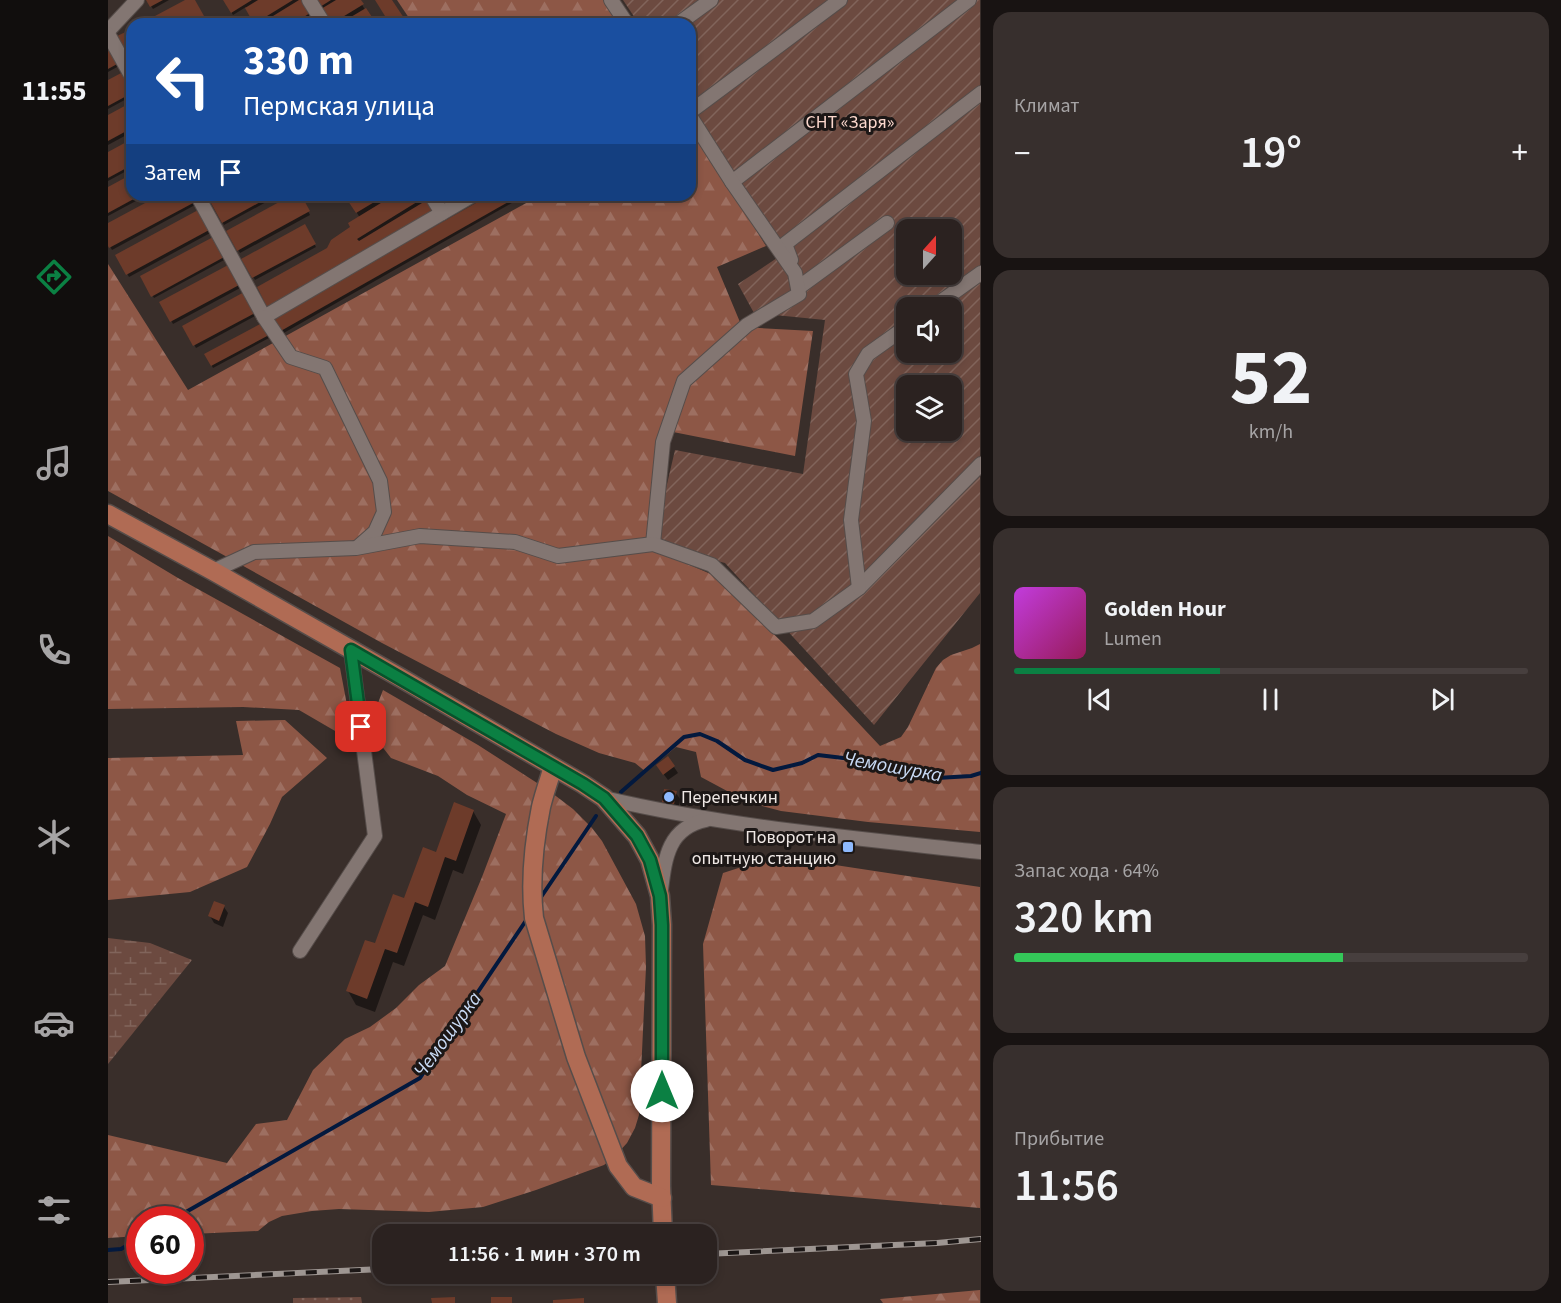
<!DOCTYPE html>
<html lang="ru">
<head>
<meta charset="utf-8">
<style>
  body { margin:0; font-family:"Source Sans 3",sans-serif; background:#372f2d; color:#f1f3f6; height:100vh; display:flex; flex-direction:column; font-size:22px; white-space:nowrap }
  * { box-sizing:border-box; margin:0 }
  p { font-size:20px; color:#a6a4a5 }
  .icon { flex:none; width:33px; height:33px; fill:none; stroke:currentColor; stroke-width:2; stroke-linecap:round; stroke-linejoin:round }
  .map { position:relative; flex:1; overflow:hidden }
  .details { display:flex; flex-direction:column; gap:12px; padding:12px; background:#181312; width:580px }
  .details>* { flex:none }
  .hud { position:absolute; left:18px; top:18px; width:570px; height:183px; border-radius:18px; box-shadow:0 3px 9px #0003,0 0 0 2px #473f3e; background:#1a4fa0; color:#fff; overflow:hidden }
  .needle { width:39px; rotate:21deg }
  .controls { position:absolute; left:788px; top:219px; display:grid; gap:12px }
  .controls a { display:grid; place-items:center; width:66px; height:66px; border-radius:12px; background:#2b2220; box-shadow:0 3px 9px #0003,0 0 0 2px #473f3e; font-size:30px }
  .speed { position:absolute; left:18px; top:1206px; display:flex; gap:12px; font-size:30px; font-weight:700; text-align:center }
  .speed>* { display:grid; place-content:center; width:78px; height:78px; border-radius:50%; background:#2b2220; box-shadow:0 3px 9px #0003,0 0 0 2px #473f3e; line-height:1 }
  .speed .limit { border:9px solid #d22; background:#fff; color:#111 }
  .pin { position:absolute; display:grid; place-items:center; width:51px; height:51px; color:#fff; margin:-26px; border-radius:12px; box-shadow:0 3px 9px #0006 }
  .me { position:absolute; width:66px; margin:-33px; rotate:0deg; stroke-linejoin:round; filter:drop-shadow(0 0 4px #0008) }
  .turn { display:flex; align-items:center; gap:21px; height:126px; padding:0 18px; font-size:27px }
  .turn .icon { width:78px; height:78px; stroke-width:2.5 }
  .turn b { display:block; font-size:42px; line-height:51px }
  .then { display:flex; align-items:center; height:57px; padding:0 18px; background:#0003; gap:12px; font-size:22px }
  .big { font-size:45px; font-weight:600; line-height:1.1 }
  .details .widget { flex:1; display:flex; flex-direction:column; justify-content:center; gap:9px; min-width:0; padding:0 21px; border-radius:18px; background:#372f2d }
  .details .dial { align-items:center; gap:0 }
  .dial b { font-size:78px; line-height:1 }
  .song { display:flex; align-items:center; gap:18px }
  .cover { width:72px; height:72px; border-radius:9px; background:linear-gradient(135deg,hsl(290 70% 55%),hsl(330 70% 35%)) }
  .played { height:6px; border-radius:3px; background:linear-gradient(90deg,#0b8043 40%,#473f3e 40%) }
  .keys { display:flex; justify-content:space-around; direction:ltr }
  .heat { display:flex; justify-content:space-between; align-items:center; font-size:33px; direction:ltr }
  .charge { height:9px; border-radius:4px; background:linear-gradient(90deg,#34c759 64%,#473f3e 0) }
  .trip { position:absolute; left:264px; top:1224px; width:345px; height:60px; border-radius:18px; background:#2b2220; box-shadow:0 3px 9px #0003,0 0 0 2px #473f3e; font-weight:600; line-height:60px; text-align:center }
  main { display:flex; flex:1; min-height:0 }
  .dock { display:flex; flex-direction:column; width:108px; justify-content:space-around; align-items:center; background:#110e0d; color:#a6a4a5 }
  .dock .icon { width:42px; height:42px }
  .dock .current { color:#0b8043 }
  .dock b { font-size:27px; color:#f1f3f6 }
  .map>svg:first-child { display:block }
</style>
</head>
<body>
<main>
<nav class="dock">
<b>11:55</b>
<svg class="icon current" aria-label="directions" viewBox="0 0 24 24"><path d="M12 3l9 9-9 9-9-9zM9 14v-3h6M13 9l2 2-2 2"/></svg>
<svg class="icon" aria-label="music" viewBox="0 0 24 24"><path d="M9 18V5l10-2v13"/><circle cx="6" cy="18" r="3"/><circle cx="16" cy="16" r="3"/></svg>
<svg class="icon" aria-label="phone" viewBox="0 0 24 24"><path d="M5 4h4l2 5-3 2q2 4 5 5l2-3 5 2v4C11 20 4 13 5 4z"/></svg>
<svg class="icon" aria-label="climate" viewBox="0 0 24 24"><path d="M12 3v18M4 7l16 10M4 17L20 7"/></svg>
<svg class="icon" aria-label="car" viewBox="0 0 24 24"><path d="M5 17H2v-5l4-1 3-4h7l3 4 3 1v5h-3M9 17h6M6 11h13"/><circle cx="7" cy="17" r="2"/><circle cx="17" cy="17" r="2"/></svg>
<svg class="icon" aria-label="filters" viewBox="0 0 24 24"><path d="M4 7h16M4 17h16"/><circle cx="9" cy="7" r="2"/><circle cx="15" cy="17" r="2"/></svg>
</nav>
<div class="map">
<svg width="873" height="1303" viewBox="0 0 873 1303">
  <defs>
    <pattern id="grass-dots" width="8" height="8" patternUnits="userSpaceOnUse" patternTransform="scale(1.5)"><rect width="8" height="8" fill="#6c4a40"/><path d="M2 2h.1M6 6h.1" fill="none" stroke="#81645b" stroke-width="1.8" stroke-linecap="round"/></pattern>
    <pattern id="forest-firs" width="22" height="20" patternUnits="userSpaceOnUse" patternTransform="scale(1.5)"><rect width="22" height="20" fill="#8d5746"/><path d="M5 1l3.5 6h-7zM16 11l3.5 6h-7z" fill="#9d6f61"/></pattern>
    <pattern id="wetland-marsh" width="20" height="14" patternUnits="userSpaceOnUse" patternTransform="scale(1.5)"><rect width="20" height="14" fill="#6c4a40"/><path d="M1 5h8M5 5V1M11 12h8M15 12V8" fill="none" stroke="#81645b"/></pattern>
    <pattern id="garden-furrows" width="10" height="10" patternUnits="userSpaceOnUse" patternTransform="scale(1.5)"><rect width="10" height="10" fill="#6c4a40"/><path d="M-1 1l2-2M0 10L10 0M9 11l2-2" fill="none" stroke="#81645b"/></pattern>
  </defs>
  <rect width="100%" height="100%" fill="#392e2a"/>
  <!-- grass -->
  <path fill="url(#grass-dots)" d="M253 1297 254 1303H185V1298Z"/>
  <!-- forest -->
  <g fill="url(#forest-firs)">
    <path d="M289 0H503L518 24H305Z"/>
    <path d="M582 125 658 246 609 267 634 327 705 331 687 456 555 430 538 546 605 575 678 646 772 746 793 737 800 727 828 668 835 660 843 655 864 648 872 644V832L760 822 673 811 650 805 634 799 593 777 588 752 568 747 538 772 527 763 491 753 448 734 274 643 0 491V264L80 390 420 202 417 195H582Z"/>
    <path d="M0 536 70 578 232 668 246 742 191 710 135 707 0 709Z"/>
    <path d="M275 690 370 745 440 790 465 809 484 828 494 841 528 904 537 936 538 967 531 1115 527 1128 519 1143 509 1154 496 1165 428 1190 375 1207 321 1212 231 1209 204 1211 174 1216 161 1222 150 1231 83 1234 82 1220H32L31 1236 0 1238V1135L119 1163 148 1124 179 1120 205 1070 237 1039 262 1027 288 1008 311 985 337 966 374 877 398 814 359 795 330 776 283 758 269 740 265 716Z"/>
    <path d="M177 720 219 758 174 797 162 824 139 867 82 892 0 900V758L135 755 128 721Z"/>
    <path d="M668 856 872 887V1208L603 1185 595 944 615 873Z"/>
    <path d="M872 1290V1303H775L772 1299Z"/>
  </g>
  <!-- wetland -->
  <path fill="url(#wetland-marsh)" d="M0 938 42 943 84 960 0 1064Z"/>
  <!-- garden -->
  <path fill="url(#garden-furrows)" fill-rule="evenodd" d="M515 0H872V593L766 725 617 563 545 544 567 450 695 474 717 320 646 313 630 284 678 252 582 104V24H531ZM798 230H843V274H798ZM798 308H843V352H798ZM798 386H843V430H798Z"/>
  <!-- shadow -->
  <g fill="#0007">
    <path d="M39 0H61L45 9Z"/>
    <path d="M80 0H86L96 19 87 24H36Z"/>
    <path d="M116 0H192L207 24H148L138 7 125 15Z"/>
    <path d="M210 0H251L266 24H224Z"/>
    <path d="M0 46 11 66 0 72Z"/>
    <path d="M0 82 24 92V96L0 109Z"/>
    <path d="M24 104V132L0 145V117Z"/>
    <path d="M24 141V168L0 181V154Z"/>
    <path d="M24 176V195H39L0 216V189Z"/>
    <path d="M55 195H81L87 205 4 250 0 243V225Z"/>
    <path d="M120 195H171L116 225 105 204Z"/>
    <path d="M188 195H192L202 215 132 253 120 232Z"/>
    <path d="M246 195H314L327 217 162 309 151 287 220 249 244 228 252 218 240 198Z"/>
    <path d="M385 195H406L409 200 174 334 166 320Z"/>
    <path d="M92 211 104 232 21 277 9 256Z"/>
    <path d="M196 226 208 247 147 280 135 259Z"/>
    <path d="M107 238 118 259 46 298 34 277Z"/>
    <path d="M122 266 134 287 65 324 53 303Z"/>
    <path d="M138 293 149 315 88 348 76 327Z"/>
    <path d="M154 325 161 338 105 368 98 355Z"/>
    <path d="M566 767 570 773 560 780 554 772Z"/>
    <path d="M568 793 572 799 570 810 559 808 555 802Z"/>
    <path d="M365 811 373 825 355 874 345 870 327 920 315 915 296 966 285 962 267 1012 248 1005 240 991 268 945 297 900Z"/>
    <path d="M116 907 120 913 115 927 106 923 102 916Z"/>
  </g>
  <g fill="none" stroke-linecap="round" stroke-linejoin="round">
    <!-- stream -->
    <g stroke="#03193e" stroke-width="4">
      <path d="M513 792 576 737 592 734 609 741 637 760 665 770 694 763 710 755 794 765 829 778 863 776 873 773"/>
      <path d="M431 900 488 816"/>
      <path d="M64 1220 312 1078 419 919"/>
      <path d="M0 1250 13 1249 32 1238"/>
    </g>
  </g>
  <!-- building -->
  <g fill="#6d3b2a">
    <path d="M38 0H55L42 7Z"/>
    <path d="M77 0H87L96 16 80 24H32Z"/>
    <path d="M115 0H144L123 13Z"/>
    <path d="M150 0H185L146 24 137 8Z"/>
    <path d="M191 0H194L202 13 185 24H152Z"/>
    <path d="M208 0H223L212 7Z"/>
    <path d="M228 0H253L256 4 223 24 213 9Z"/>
    <path d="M267 0H284L300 24H282Z"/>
    <path d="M258 8 268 23 231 24Z"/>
    <path d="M204 16 209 24H192Z"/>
    <path d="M24 29V54L20 56 9 36Z"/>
    <path d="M0 43 11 63 0 69Z"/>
    <path d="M15 72 24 89V93L0 106V80Z"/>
    <path d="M24 102V128L0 141V115Z"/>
    <path d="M24 139V165L0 178V152Z"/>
    <path d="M24 174V195H33L0 213V187Z"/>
    <path d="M52 195H83L87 202 1 248 0 246V223Z"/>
    <path d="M117 195H165L114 223 103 203Z"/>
    <path d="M184 195H193L202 211 129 251 118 231Z"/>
    <path d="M243 195H278L248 213 238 198Z"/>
    <path d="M286 195H316L317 197 249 239 251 241 319 200 327 213 159 307 149 287 219 248 223 240 242 227 240 223Z"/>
    <path d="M331 195H358L338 207Z"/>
    <path d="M382 195H408L409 197 171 332 164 319Z"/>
    <path d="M92 209 103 229 18 275 7 255Z"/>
    <path d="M197 224 208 244 144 278 133 259Z"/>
    <path d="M107 236 118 256 43 297 32 276Z"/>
    <path d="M122 264 133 284 62 322 51 302Z"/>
    <path d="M138 291 149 312 85 346 74 326Z"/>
    <path d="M154 323 161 335 103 366 96 354Z"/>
    <path d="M560 756 567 766 555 775 548 765Z"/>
    <path d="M556 789 569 791 566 804 554 802Z"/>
    <path d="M346 802 366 810 348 861 337 857 320 907 307 902 289 953 277 949 259 999 238 991 257 940 267 943 285 894 296 898 315 847 328 852Z"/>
    <path d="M106 901 117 905 111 921 100 916Z"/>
    <path d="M347 1297V1303H324L323 1298Z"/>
    <rect x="383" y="1297" width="21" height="6"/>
    <path d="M476 1298V1303H445V1300Z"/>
  </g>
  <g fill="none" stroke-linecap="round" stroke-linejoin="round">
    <!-- minor casing -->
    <g stroke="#564d4a" stroke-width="16">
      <g id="minor">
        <path d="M201 0 216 24"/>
        <path d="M503 0 519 24"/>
        <path d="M570 24 603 0"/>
        <path d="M0 31 29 0"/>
        <path d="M0 34 24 77"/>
        <path d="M582 112 732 0"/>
        <path d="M624 182 861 0"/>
        <path d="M89 195 156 317 365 195"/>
        <path d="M323 195 334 213"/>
        <path d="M683 260 677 244 873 93"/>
        <path d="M690 288 779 223"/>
        <path d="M824 308 873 273"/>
        <path d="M156 317 183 357 217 368 272 481 276 512 267 532 250 547"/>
        <path d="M545 544 555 442 576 381 639 325 691 294 687 273 624 182 582 116"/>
        <path d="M105 571 146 552 248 548 312 536 407 542 450 556 545 544 604 565 668 627 705 621 751 588 873 464"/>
        <path d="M751 588 743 520 756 421 748 374 760 354 798 327"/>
        <path d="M496 798C619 827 747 838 873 852"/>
        <path d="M553 890C557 858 560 828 598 820"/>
        <path d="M192 951 267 836 243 650"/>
      </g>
    </g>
    <!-- major casing -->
    <g stroke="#564d4a" stroke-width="21">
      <g id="major">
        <path d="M0 514 105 571 293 678 475 784 496 798 529 836 542 860 552 896 554 925 553 1186 555 1234"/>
        <path d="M445 767C441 780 436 794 433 807 426 842 422 883 426 918L468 1057 510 1166 526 1187 554 1198"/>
        <path d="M557 1274 559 1303"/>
      </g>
    </g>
    <!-- minor -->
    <use href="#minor" stroke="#837672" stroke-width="14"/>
    <!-- major -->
    <use href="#major" stroke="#b06b54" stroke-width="18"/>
    <!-- rail casing -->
    <g stroke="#9e9692" stroke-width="6">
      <g id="rail">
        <path d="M598 1254 829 1243 873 1239"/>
        <path d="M0 1282 274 1269"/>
      </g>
    </g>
    <!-- rail -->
    <use href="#rail" stroke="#1c1716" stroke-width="4" stroke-dasharray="11" stroke-linecap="butt"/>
  </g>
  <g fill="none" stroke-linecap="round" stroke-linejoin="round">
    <!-- route casing -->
    <g stroke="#07532c" stroke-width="15">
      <path id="route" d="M253 727 243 650 475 784 496 798 529 836 542 860 552 896 554 925V1091"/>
    </g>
    <!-- route -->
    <use href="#route" stroke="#0b8043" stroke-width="10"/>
  </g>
  <!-- markers -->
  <g fill="#8eb9fd" stroke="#1c1716" stroke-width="2">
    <circle cx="561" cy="797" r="6"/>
    <rect x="734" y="841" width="12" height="12" rx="3"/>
  </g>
  <g text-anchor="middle" stroke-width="6" stroke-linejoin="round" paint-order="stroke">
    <!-- park labels -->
    <g font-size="18" fill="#fcd8cd" stroke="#1c1716">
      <text x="742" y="128">СНТ «Заря»</text>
    </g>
    <!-- poi labels -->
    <g font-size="18" fill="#efe8e5" stroke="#1c1716" text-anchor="start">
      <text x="573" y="803">Перепечкин</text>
      <text x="728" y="843" text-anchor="end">Поворот на<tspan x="728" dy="21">опытную станцию</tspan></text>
    </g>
    <!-- water labels -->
    <g font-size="20" font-style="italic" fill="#c9dbf6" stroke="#1c1716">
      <text transform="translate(785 766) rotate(10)" y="7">Чемошурка</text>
      <text transform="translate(339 1034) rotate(-54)" y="7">Чемошурка</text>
    </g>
  </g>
</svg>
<div class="controls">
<a><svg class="needle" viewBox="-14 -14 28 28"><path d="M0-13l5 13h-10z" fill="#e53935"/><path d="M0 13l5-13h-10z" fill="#a6a4a5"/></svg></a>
<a><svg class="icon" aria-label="sound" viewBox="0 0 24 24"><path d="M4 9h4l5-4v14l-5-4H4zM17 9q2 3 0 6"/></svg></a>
<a><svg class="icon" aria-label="layers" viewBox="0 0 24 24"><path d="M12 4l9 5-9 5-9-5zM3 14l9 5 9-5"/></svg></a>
</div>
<div class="speed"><div class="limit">60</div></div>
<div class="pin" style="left:253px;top:727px;background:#d93025"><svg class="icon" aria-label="arrive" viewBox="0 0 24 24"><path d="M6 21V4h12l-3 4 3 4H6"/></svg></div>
<svg class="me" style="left:554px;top:1091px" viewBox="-20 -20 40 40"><circle r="19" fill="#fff"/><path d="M0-13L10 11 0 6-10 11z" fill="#0b8043"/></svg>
<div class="trip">11:56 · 1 мин · 370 m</div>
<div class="hud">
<div class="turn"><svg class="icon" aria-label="left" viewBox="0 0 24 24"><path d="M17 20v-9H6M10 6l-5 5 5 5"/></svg><div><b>330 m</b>Пермская улица</div></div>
<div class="then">Затем<svg class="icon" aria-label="arrive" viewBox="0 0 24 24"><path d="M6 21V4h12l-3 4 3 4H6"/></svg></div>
</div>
</div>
<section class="details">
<div class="widget"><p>Климат</p>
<div class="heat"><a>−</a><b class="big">19°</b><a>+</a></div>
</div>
<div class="widget dial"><b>52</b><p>km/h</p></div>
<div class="widget">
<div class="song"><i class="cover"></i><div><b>Golden Hour</b><p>Lumen</p></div></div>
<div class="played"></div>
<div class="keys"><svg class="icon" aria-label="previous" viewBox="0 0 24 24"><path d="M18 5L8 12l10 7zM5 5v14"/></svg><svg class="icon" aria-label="pause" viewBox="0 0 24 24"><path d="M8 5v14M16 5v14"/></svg><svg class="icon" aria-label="next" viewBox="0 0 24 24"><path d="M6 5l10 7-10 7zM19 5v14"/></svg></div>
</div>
<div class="widget"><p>Запас хода · 64%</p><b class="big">320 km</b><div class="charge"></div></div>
<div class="widget"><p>Прибытие</p><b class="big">11:56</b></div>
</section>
</main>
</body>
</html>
